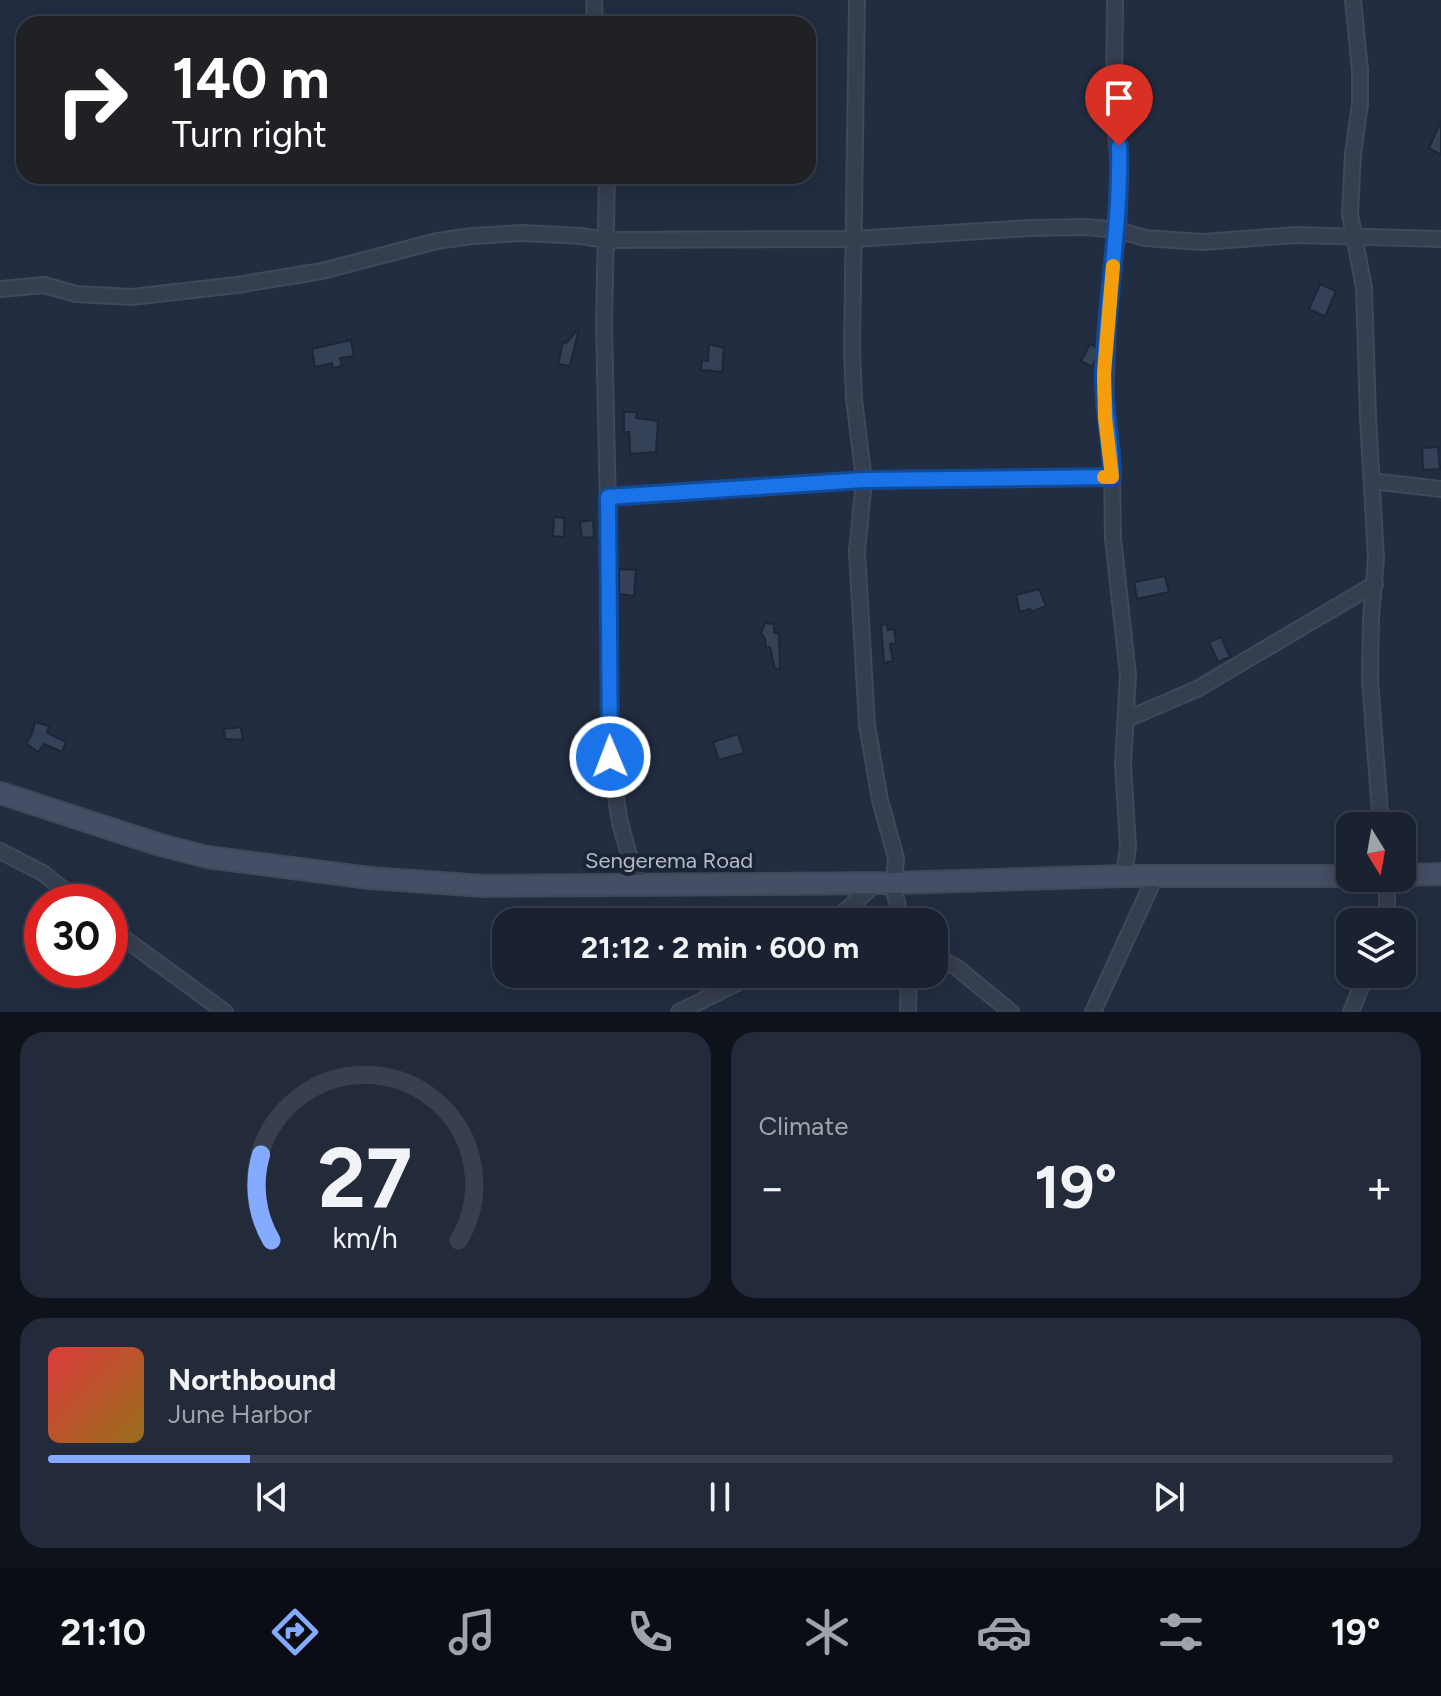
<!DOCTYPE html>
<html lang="en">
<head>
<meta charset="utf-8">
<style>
  body { margin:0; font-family:Figtree,sans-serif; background:#232a39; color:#f1f3f6; height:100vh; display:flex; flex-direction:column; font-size:30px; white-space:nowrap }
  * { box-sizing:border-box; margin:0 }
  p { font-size:26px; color:#9fa4ab }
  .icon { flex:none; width:44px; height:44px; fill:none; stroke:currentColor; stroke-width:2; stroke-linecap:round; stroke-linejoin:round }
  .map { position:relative; height:1012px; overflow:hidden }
  .panel { display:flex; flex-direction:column; gap:20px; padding:20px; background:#0e131b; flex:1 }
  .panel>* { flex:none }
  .top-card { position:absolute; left:16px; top:16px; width:800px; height:168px; border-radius:24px; box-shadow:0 4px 20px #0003,0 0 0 2px #383f4d; background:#202124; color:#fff; overflow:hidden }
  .needle { width:52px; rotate:169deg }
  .fabs { position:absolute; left:1336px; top:812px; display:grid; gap:16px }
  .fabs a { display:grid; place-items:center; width:80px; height:80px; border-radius:16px; background:#1a2231; box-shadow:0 4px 20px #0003,0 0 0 2px #383f4d; font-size:40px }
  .speed { position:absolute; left:24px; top:884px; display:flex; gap:16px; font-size:40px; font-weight:700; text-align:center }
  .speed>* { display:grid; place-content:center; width:104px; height:104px; border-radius:50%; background:#1a2231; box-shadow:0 4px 20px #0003,0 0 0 2px #383f4d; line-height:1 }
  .speed .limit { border:12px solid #d22; background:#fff; color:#111 }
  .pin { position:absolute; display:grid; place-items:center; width:68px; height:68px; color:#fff; margin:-82px -34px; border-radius:50% 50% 50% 0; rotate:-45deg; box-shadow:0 0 8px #0007 }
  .pin .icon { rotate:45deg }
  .me { position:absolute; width:88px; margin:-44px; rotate:359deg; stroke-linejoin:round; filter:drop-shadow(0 0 6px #0008) }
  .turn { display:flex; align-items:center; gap:28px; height:168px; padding:0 24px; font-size:36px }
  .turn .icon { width:104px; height:104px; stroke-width:2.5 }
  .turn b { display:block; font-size:56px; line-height:68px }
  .big { font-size:60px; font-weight:700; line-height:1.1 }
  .panel .tile { flex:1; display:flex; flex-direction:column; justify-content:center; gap:12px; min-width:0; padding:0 28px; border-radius:24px; background:#232a39 }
  .panel .dial { align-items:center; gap:0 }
  .dial svg { height:208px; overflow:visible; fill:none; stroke:#383f4d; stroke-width:7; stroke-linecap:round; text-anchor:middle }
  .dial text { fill:#f1f3f6; stroke:none }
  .song { display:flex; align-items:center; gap:24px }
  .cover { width:96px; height:96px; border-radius:12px; background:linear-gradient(135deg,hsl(0 70% 55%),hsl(40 70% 35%)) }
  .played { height:8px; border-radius:4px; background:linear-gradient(90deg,#84abff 15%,#383f4d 15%) }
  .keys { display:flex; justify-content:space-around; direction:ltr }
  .heat { display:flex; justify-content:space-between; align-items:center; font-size:44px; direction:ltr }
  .panel .tiles { flex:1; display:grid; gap:20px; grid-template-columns:1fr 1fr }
  .tile:last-child { grid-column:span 2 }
  .trip { position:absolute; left:492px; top:908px; width:456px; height:80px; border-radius:24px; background:#1a2231; box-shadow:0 4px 20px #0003,0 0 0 2px #383f4d; font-weight:700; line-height:80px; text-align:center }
  .tabs { display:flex; height:128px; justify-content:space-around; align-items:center; background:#0a0e14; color:#9fa4ab }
  .tabs .icon { width:56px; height:56px }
  .tabs .current { color:#84abff }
  .tabs b { font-size:36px; color:#f1f3f6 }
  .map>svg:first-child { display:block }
</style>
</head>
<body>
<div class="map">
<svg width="1441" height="1012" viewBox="0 0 1441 1012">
  <rect width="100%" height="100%" fill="#222d41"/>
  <!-- building -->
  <g fill="#344157" stroke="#1d2637" stroke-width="2">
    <path d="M1441 121V155L1429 148Z"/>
    <path d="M1320 284 1336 291 1325 317 1309 309Z"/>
    <path d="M579 328 570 366 558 364 563 342 566 343Z"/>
    <path d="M351 340 354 356 340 358 342 366 333 368 332 363 315 367 312 349Z"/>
    <path d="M709 344 724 348 722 372 701 370 702 360 708 361Z"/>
    <path d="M1090 344 1097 348V357L1092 367 1081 361Z"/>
    <path d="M624 412H637L636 418 658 421 656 452 630 454 629 432H624Z"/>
    <path d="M1438 447 1440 469 1423 470 1422 448Z"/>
    <path d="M554 517 564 518V537L553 536Z"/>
    <path d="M593 520 594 537 582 538 580 522Z"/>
    <path d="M619 569 636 570 634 596 619 594Z"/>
    <path d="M1165 576 1169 592 1137 599 1134 582Z"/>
    <path d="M1039 589 1046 606 1031 612 1030 609 1020 612 1016 595Z"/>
    <path d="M765 623 774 624V633H779L780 669H775L770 647 766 648 765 638 761 634Z"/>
    <path d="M887 624 888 630 894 629 896 643 890 644 893 661 884 663 881 625Z"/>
    <path d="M1221 637 1230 657 1218 662 1209 642Z"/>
    <path d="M35 722 49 726 47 733 66 742 62 752 44 744 38 752 26 743 32 734Z"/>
    <path d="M241 727 243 740 225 739 224 729Z"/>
    <path d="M738 734 744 753 719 760 713 742Z"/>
  </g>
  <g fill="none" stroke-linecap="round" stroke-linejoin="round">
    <!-- street casing -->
    <g stroke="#404859" stroke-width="18">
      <g id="street">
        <path d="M594 0 595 24"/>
        <path d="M857 0 852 349 854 399 864 480 857 551 867 725 880 800 896 858 894 883"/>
        <path d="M1115 0 1114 106 1120 181 1118 230 1109 296 1105 401 1112 466 1113 538 1128 675 1123 765 1128 847 1124 876"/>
        <path d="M1353 0 1360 70V104L1353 154 1350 214 1364 288 1368 418 1376 558 1371 617 1370 680 1381 826"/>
        <path d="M607 176 604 325 609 554 610 757 620 823 637 883"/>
        <path d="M0 289 44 285 76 294 132 297 237 285 322 271 437 241 472 236 522 233 581 236 607 240 854 239 1031 228 1086 227 1118 230 1145 238 1203 242 1296 235 1441 239"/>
        <path d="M1372 481 1441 489"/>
        <path d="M608 497 864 480 1112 477"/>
        <path d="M1127 719 1197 689 1375 584"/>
        <path d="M0 851 43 873 79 902"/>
        <path d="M892 883 902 922"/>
        <path d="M833 922 876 883"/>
        <path d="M1387 922V878"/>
        <path d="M110 928 225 1012"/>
        <path d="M934 956 956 967 1011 1012"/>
        <path d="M679 1012 755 974"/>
        <path d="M908 1012 909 974"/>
        <path d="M1093 1012 1155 877"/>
        <path d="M1351 1012 1366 974"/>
      </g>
    </g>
    <!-- secondary casing -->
    <g stroke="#404859" stroke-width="24">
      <g id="secondary">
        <path d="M0 793 157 844 207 857 370 878 484 886 892 883 1124 876H1350"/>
        <path d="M1402 875 1441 874"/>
      </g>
    </g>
    <!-- street -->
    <use href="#street" stroke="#363f50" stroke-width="14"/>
    <!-- secondary -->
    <use href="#secondary" stroke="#444e64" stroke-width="20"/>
  </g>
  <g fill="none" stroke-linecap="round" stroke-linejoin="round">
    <!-- route casing -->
    <g stroke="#114b97" stroke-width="20">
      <path id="route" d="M610 757 608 497 864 480 1112 477C1112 442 1103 408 1104 373 1107 297 1121 222 1119 146"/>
    </g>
    <!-- route -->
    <use href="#route" stroke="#1a73e8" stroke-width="14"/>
    <!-- slow -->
    <path stroke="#f59e0b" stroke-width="14" d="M1104 477H1112L1105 418 1104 374 1113 266"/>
  </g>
  <g text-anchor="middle" stroke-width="8" stroke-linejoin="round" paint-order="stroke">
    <!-- street labels -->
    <g font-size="22" fill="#b3bacb" stroke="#1b2435">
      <text x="669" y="868">Sengerema Road</text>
    </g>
  </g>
</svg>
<div class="fabs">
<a><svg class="needle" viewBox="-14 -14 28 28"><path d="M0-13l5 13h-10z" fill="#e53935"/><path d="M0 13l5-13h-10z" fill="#9fa4ab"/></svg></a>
<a><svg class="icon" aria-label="layers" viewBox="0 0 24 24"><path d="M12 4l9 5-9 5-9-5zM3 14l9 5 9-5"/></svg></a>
</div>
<div class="speed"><div class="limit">30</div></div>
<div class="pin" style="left:1119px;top:146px;background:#d93025"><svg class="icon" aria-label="arrive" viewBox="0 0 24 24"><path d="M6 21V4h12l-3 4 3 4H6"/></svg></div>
<svg class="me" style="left:610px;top:757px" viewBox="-20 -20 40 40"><circle r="17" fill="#1a73e8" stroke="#fff" stroke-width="3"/><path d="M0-11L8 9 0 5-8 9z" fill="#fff"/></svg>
<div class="trip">21:12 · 2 min · 600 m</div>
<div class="top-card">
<div class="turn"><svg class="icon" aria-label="right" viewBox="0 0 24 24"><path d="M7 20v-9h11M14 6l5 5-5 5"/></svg><div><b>140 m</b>Turn right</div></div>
</div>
</div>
<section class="panel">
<div class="tiles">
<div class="tile dial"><svg viewBox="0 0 100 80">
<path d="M14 69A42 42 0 1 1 86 69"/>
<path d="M14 69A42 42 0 0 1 10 36" stroke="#84abff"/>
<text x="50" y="56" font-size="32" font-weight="700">27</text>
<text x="50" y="72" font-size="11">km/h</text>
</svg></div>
<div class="tile"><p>Climate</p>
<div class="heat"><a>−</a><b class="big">19°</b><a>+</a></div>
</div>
<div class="tile">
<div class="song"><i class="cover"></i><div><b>Northbound</b><p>June Harbor</p></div></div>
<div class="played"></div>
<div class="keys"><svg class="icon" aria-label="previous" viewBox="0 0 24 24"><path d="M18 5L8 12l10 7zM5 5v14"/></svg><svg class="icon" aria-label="pause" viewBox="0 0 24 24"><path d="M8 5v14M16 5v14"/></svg><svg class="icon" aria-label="next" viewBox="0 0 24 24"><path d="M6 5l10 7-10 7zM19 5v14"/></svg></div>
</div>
</div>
</section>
<nav class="tabs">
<b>21:10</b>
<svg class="icon current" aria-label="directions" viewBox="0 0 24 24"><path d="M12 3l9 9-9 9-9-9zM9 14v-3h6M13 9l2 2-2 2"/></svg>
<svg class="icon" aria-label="music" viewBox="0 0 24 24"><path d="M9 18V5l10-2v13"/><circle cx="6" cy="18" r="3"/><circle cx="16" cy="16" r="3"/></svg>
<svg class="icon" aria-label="phone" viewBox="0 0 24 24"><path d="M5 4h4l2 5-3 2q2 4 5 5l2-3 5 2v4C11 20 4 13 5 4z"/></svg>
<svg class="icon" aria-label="climate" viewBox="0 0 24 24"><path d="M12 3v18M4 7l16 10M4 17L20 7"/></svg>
<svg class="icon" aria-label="car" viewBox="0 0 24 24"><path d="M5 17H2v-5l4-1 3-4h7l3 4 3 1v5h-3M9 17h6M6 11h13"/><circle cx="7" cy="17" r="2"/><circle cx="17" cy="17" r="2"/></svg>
<svg class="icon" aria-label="filters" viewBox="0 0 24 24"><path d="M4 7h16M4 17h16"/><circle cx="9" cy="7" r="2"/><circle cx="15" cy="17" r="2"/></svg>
<b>19°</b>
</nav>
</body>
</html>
